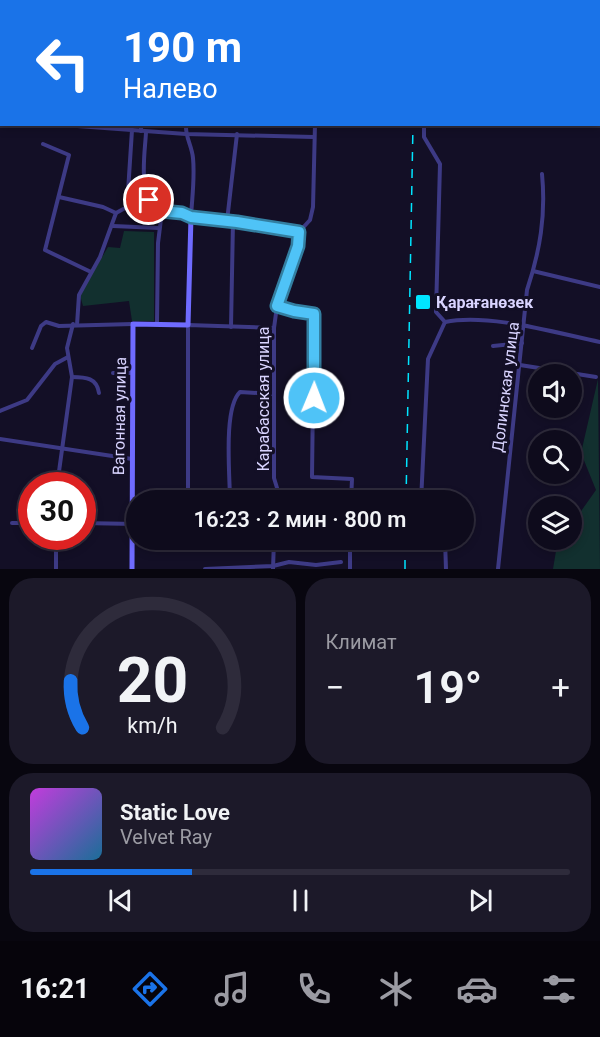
<!DOCTYPE html>
<html lang="ru">
<head>
<meta charset="utf-8">
<style>
  body { margin:0; font-family:Roboto,sans-serif; background:#1c1929; color:#f1f3f6; height:100vh; display:flex; flex-direction:column; font-size:22px; white-space:nowrap }
  * { box-sizing:border-box; margin:0 }
  p { font-size:20px; color:#9b9ba3 }
  .icon { flex:none; width:33px; height:33px; fill:none; stroke:currentColor; stroke-width:2; stroke-linecap:round; stroke-linejoin:round }
  .map { position:relative; height:569px; overflow:hidden }
  .drawer { display:flex; flex-direction:column; gap:9px; padding:9px; background:#08060f; flex:1 }
  .drawer>* { flex:none }
  .top-card { position:absolute; left:0px; top:0px; width:600px; height:126px; box-shadow:0 3px 9px #0003,0 0 0 2px #2e2b3b; background:#1a73e8; color:#fff; overflow:hidden }
  .tools { position:absolute; left:528px; top:364px; display:grid; gap:12px }
  .tools a { display:grid; place-items:center; width:54px; height:54px; border-radius:50%; background:#0e0b1c; box-shadow:0 3px 9px #0003,0 0 0 2px #2e2b3b; font-size:30px }
  .speed { position:absolute; left:18px; top:472px; display:flex; gap:12px; font-size:30px; font-weight:700; text-align:center }
  .speed>* { display:grid; place-content:center; width:78px; height:78px; border-radius:50%; background:#0e0b1c; box-shadow:0 3px 9px #0003,0 0 0 2px #2e2b3b; line-height:1 }
  .speed .limit { border:9px solid #d22; background:#fff; color:#111 }
  .pin { position:absolute; display:grid; place-items:center; width:51px; height:51px; color:#fff; margin:-26px; border:3px solid #fff; border-radius:50%; box-shadow:0 2px 6px #0007 }
  .me { position:absolute; width:66px; margin:-33px; rotate:1deg; stroke-linejoin:round; filter:drop-shadow(0 0 4px #0008) }
  .turn { display:flex; align-items:center; gap:21px; height:126px; padding:0 24px; font-size:27px }
  .turn .icon { width:78px; height:78px; stroke-width:2.5 }
  .turn b { display:block; font-size:42px; line-height:51px }
  .big { font-size:45px; font-weight:600; line-height:1.1 }
  .drawer .tile { flex:1; display:flex; flex-direction:column; justify-content:center; gap:9px; min-width:0; padding:0 21px; border-radius:24px; background:#1c1929 }
  .drawer .dial { align-items:center; gap:0 }
  .dial svg { height:156px; overflow:visible; fill:none; stroke:#2e2b3b; stroke-width:7; stroke-linecap:round; text-anchor:middle }
  .dial text { fill:#f1f3f6; stroke:none }
  .song { display:flex; align-items:center; gap:18px }
  .cover { width:72px; height:72px; border-radius:9px; background:linear-gradient(135deg,hsl(290 70% 55%),hsl(200 70% 35%)) }
  .played { height:6px; border-radius:3px; background:linear-gradient(90deg,#1a73e8 30%,#2e2b3b 30%) }
  .keys { display:flex; justify-content:space-around; direction:ltr }
  .heat { display:flex; justify-content:space-between; align-items:center; font-size:33px; direction:ltr }
  .drawer .tiles { flex:1; display:grid; gap:9px; grid-template-columns:1fr 1fr }
  .tile:last-child { grid-column:span 2 }
  .trip { position:absolute; left:126px; top:490px; width:348px; height:60px; border-radius:30px; background:#0e0b1c; box-shadow:0 3px 9px #0003,0 0 0 2px #2e2b3b; font-weight:600; line-height:60px; text-align:center }
  .tabs { display:flex; height:96px; justify-content:space-around; align-items:center; background:#06040b; color:#9b9ba3 }
  .tabs .icon { width:42px; height:42px }
  .tabs .selected { color:#1a73e8 }
  .tabs b { font-size:27px; color:#f1f3f6 }
  .map>svg:first-child { display:block }
</style>
</head>
<body>
<div class="map">
<svg width="600" height="569" viewBox="0 0 600 569">
  <rect width="100%" height="100%" fill="#130f26"/>
  <!-- green -->
  <g fill="#12302f">
    <path d="M124 231 154 232V321H132L129 301 83 306 80 295 108 247 120 248Z"/>
    <path d="M598 379 600 569H553L557 545 560 540H572V524L596 490 581 453Z"/>
  </g>
  <g fill="none" stroke-linecap="round" stroke-linejoin="round">
    <!-- street -->
    <g stroke="#3d3a85" stroke-width="4">
      <path d="M422 0V2"/>
      <path d="M196 2V0"/>
      <path d="M242 2V0"/>
      <path d="M319 2V0"/>
      <path d="M0 106 2 107"/>
      <path d="M50 124 186 134 314 137"/>
      <path d="M186 124C185 137 192 146 193 158 195 178 192 198 191 217L237 222 299 232"/>
      <path d="M424 124V137L440 164 436 312 445 322"/>
      <path d="M141 131V124"/>
      <path d="M146 132C145 157 134 208 170 212"/>
      <path d="M43 144 69 155 45 250 91 272"/>
      <path d="M59 197 103 207 116 213 100 257 79 295 77 325"/>
      <path d="M116 213 127 207 132 130"/>
      <path d="M227 221 237 134"/>
      <path d="M113 226 159 228"/>
      <path d="M533 271 600 287"/>
      <path d="M277 306 294 311 314 314 312 477 352 479 351 501"/>
      <path d="M445 322C489 313 556 333 600 342"/>
      <path d="M157 324 158 243 162 211"/>
      <path d="M231 327 233 221"/>
      <path d="M493 346 522 343"/>
      <path d="M32 348 41 326 46 322 59 326 133 324"/>
      <path d="M520 365 596 377"/>
      <path d="M113 373H133"/>
      <path d="M72 377C86 377 97 378 99 393"/>
      <path d="M0 411 27 400 55 364 68 357"/>
      <path d="M0 439 132 459"/>
      <path d="M57 486 72 377 67 348 73 324"/>
      <path d="M188 501V325L274 328"/>
      <path d="M230 501C230 476 223 408 240 392L274 394"/>
      <path d="M281 501 274 478V328L277 306 298 245 299 232 310 220 313 207 315 124"/>
      <path d="M421 501 428 359 445 322"/>
      <path d="M12 523H32"/>
      <path d="M82 523 136 524"/>
      <path d="M56 537V569"/>
      <path d="M445 540 446 569"/>
      <path d="M205 569 273 566 289 562 316 565 341 562"/>
      <path d="M273 569 274 540"/>
      <path d="M350 569V540"/>
      <path d="M498 569 527 290C540 251 546 215 542 174"/>
    </g>
    <!-- secondary -->
    <path stroke="#6f6bff" stroke-width="5" d="M132 569 133 324 188 325 191 217 182 213 170 212"/>
    <!-- rail -->
    <g stroke="#00e5ff" stroke-width="1.5" stroke-dasharray="9 8" stroke-linecap="butt">
      <path d="M412 2V0"/>
      <path d="M406 501 413 124"/>
      <path d="M405 569V540"/>
    </g>
  </g>
  <g fill="none" stroke-linecap="round" stroke-linejoin="round">
    <!-- route casing -->
    <g stroke="#337fa1" stroke-width="15">
      <path id="route" d="M149 200 162 211 182 213 191 217 237 222 299 232 298 246 277 306 294 311 314 314V398"/>
    </g>
    <!-- route -->
    <use href="#route" stroke="#4fc3f7" stroke-width="10"/>
  </g>
  <!-- markers -->
  <rect fill="#00e5ff" stroke="#130f26" stroke-width="2" x="415" y="294" width="16" height="16" rx="3"/>
  <g text-anchor="middle" stroke-width="6" stroke-linejoin="round" paint-order="stroke">
    <!-- poi labels -->
    <g font-size="16" font-weight="bold" fill="#d9d4ff" stroke="#130f26" text-anchor="start">
      <text x="436" y="308">Қарағанөзек</text>
    </g>
    <!-- street labels -->
    <g font-size="16" fill="#d9d4ff" stroke="#130f26">
      <text transform="translate(505 387) rotate(-83)" y="6">Долинская улица</text>
      <text transform="translate(263 399) rotate(-90)" y="6">Карабасская улица</text>
      <text transform="translate(119 416) rotate(-89)" y="6">Вагонная улица</text>
    </g>
  </g>
</svg>
<div class="tools">
<a><svg class="icon" aria-label="sound" viewBox="0 0 24 24"><path d="M4 9h4l5-4v14l-5-4H4zM17 9q2 3 0 6"/></svg></a>
<a><svg class="icon" aria-label="search" viewBox="0 0 24 24"><circle cx="10" cy="10" r="6"/><path d="M15 15l6 6"/></svg></a>
<a><svg class="icon" aria-label="layers" viewBox="0 0 24 24"><path d="M12 4l9 5-9 5-9-5zM3 14l9 5 9-5"/></svg></a>
</div>
<div class="speed"><div class="limit">30</div></div>
<div class="pin" style="left:149px;top:200px;background:#d93025"><svg class="icon" aria-label="arrive" viewBox="0 0 24 24"><path d="M6 21V4h12l-3 4 3 4H6"/></svg></div>
<svg class="me" style="left:314px;top:398px" viewBox="-20 -20 40 40"><circle r="17" fill="#4fc3f7" stroke="#fff" stroke-width="3"/><path d="M0-11L8 9 0 5-8 9z" fill="#fff"/></svg>
<div class="trip">16:23 · 2 мин · 800 m</div>
<div class="top-card">
<div class="turn"><svg class="icon" aria-label="left" viewBox="0 0 24 24"><path d="M17 20v-9H6M10 6l-5 5 5 5"/></svg><div><b>190 m</b>Налево</div></div>
</div>
</div>
<section class="drawer">
<div class="tiles">
<div class="tile dial"><svg viewBox="0 0 100 80">
<path d="M14 69A42 42 0 1 1 86 69"/>
<path d="M14 69A42 42 0 0 1 8 45" stroke="#1a73e8"/>
<text x="50" y="56" font-size="32" font-weight="700">20</text>
<text x="50" y="72" font-size="11">km/h</text>
</svg></div>
<div class="tile"><p>Климат</p>
<div class="heat"><a>−</a><b class="big">19°</b><a>+</a></div>
</div>
<div class="tile">
<div class="song"><i class="cover"></i><div><b>Static Love</b><p>Velvet Ray</p></div></div>
<div class="played"></div>
<div class="keys"><svg class="icon" aria-label="previous" viewBox="0 0 24 24"><path d="M18 5L8 12l10 7zM5 5v14"/></svg><svg class="icon" aria-label="pause" viewBox="0 0 24 24"><path d="M8 5v14M16 5v14"/></svg><svg class="icon" aria-label="next" viewBox="0 0 24 24"><path d="M6 5l10 7-10 7zM19 5v14"/></svg></div>
</div>
</div>
</section>
<nav class="tabs">
<b>16:21</b>
<svg class="icon selected" aria-label="directions" viewBox="0 0 24 24"><path d="M12 3l9 9-9 9-9-9zM9 14v-3h6M13 9l2 2-2 2"/></svg>
<svg class="icon" aria-label="music" viewBox="0 0 24 24"><path d="M9 18V5l10-2v13"/><circle cx="6" cy="18" r="3"/><circle cx="16" cy="16" r="3"/></svg>
<svg class="icon" aria-label="phone" viewBox="0 0 24 24"><path d="M5 4h4l2 5-3 2q2 4 5 5l2-3 5 2v4C11 20 4 13 5 4z"/></svg>
<svg class="icon" aria-label="climate" viewBox="0 0 24 24"><path d="M12 3v18M4 7l16 10M4 17L20 7"/></svg>
<svg class="icon" aria-label="car" viewBox="0 0 24 24"><path d="M5 17H2v-5l4-1 3-4h7l3 4 3 1v5h-3M9 17h6M6 11h13"/><circle cx="7" cy="17" r="2"/><circle cx="17" cy="17" r="2"/></svg>
<svg class="icon" aria-label="filters" viewBox="0 0 24 24"><path d="M4 7h16M4 17h16"/><circle cx="9" cy="7" r="2"/><circle cx="15" cy="17" r="2"/></svg>
</nav>
</body>
</html>
